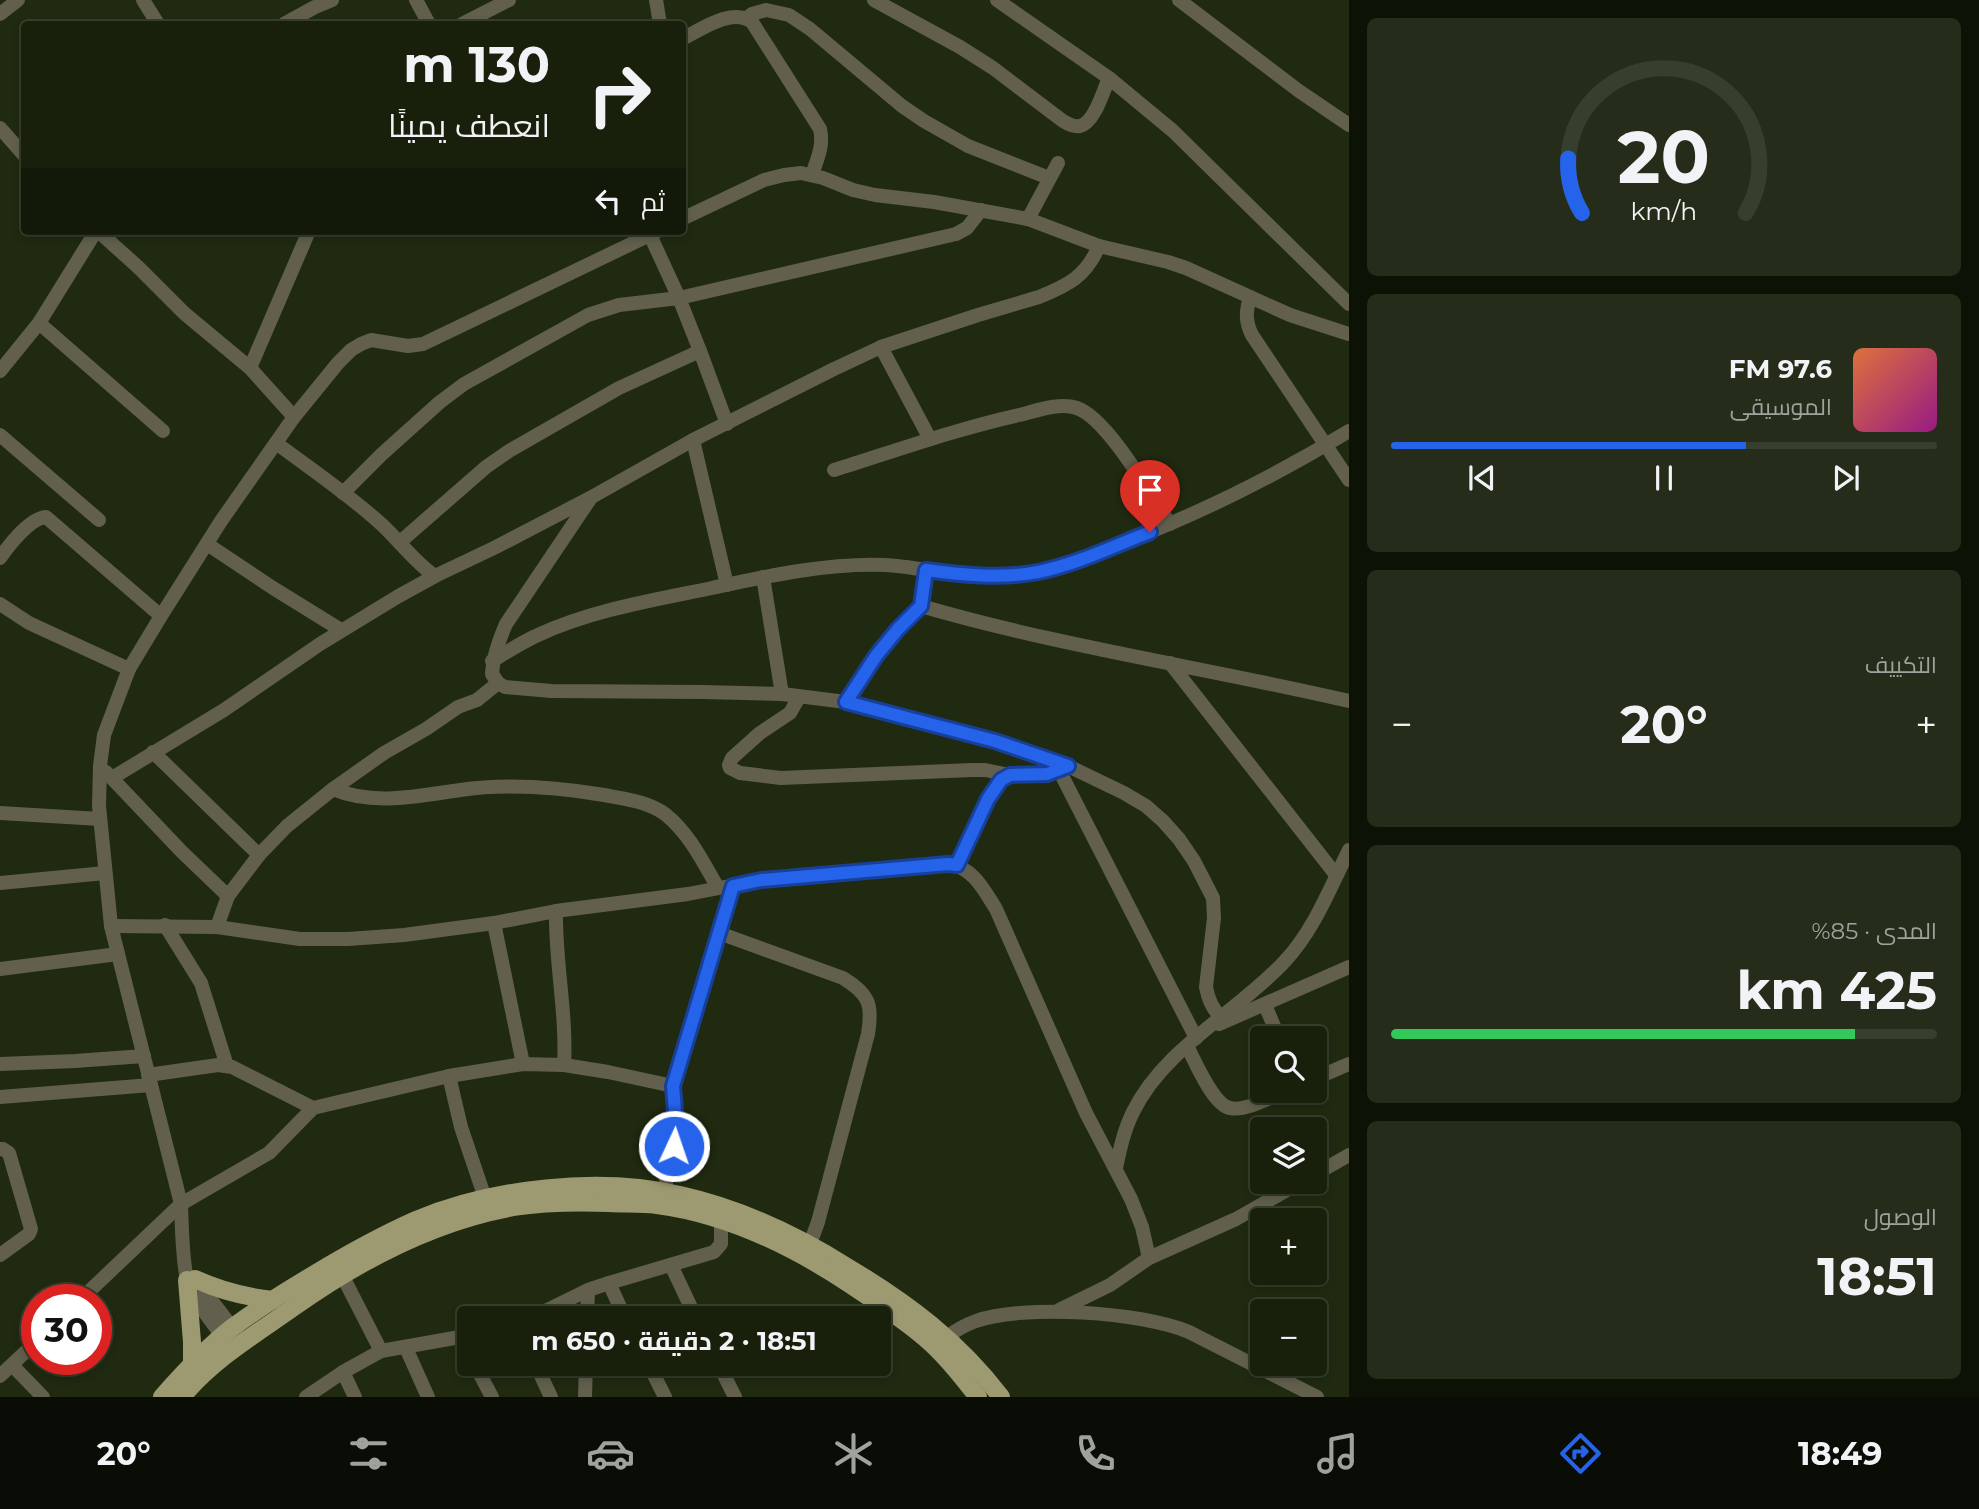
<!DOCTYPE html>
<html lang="ar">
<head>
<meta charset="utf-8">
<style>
  body { margin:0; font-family:Montserrat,Cairo,sans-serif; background:#252d1a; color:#f1f3f6; direction:rtl; height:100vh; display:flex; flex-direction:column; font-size:26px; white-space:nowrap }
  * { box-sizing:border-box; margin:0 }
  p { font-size:23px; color:#9fa39d }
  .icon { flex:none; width:38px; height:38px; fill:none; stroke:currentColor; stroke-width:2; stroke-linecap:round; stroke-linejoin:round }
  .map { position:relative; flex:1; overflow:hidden; direction:ltr }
  .details { display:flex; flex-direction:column; gap:18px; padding:18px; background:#0d1207; width:630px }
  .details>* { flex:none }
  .banner { position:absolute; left:21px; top:21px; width:665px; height:214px; border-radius:7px; box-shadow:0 4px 10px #0003,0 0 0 2px #363e2d; direction:rtl; background:#18200c; color:#f1f3f6; overflow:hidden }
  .tools { position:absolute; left:1250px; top:1026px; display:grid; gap:14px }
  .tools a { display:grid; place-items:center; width:77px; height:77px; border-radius:7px; background:#18200c; box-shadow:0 4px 10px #0003,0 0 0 2px #363e2d; font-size:35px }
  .speed { position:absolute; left:21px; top:1284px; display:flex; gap:14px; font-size:35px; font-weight:700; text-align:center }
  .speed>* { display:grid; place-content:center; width:91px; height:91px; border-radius:50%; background:#18200c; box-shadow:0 4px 10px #0003,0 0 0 2px #363e2d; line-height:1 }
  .speed .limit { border:10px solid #d22; background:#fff; color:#111 }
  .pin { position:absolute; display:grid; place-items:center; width:60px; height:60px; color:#fff; margin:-72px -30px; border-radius:50% 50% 50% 0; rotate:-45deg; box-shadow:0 0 7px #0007 }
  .pin .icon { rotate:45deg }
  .me { position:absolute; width:77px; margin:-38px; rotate:3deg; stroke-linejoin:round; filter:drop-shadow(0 0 5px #0008) }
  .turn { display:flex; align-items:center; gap:24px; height:147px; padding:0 21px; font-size:32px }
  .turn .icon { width:91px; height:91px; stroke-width:2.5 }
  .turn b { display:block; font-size:49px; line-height:60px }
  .then { display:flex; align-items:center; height:66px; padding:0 21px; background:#0003; gap:14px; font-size:26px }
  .big { font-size:52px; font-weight:700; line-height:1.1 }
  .details .widget { flex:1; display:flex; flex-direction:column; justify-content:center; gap:10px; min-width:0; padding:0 24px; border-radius:10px; background:#252d1a }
  .details .dial { align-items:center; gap:0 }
  .dial svg { height:182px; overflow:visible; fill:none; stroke:#363e2d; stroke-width:7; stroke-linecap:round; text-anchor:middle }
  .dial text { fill:#f1f3f6; stroke:none }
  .song { display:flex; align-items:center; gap:21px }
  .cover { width:84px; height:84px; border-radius:10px; background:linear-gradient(135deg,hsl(20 70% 55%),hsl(310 70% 35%)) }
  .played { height:7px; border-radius:4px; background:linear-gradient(90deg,#2563eb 65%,#363e2d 65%) }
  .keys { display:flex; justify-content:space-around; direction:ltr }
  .heat { display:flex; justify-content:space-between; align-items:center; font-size:38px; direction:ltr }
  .charge { height:10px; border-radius:5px; background:linear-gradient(90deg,#34c759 85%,#363e2d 0) }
  .trip { position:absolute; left:457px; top:1306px; width:434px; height:70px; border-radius:7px; background:#18200c; box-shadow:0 4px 10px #0003,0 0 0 2px #363e2d; font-weight:700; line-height:70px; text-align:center; direction:rtl }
  .tabs { display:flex; height:112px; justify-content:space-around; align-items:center; background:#0a0d05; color:#9fa39d }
  .tabs .icon { width:49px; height:49px }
  .tabs .current { color:#2563eb }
  .tabs b { font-size:32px; color:#f1f3f6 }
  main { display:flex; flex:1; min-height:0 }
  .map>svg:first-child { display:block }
</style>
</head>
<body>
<main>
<section class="details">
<div class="widget dial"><svg viewBox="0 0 100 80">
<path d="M14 69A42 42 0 1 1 86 69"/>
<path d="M14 69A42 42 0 0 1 8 45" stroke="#2563eb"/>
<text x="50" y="56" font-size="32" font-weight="700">20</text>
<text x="50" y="72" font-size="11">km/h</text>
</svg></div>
<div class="widget">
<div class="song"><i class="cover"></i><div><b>97.6 FM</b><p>الموسيقى</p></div></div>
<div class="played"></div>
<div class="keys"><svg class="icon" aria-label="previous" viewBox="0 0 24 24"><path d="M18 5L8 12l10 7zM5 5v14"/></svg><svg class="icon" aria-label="pause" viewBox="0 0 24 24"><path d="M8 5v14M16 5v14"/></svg><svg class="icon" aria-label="next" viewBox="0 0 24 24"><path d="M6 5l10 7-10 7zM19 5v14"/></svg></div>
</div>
<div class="widget"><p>التكييف</p>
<div class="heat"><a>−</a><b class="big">20°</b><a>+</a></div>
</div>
<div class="widget"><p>المدى · 85%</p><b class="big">425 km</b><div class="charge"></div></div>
<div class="widget"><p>الوصول</p><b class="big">18:51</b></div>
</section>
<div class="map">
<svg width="1349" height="1397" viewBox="0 0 1349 1397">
  <rect width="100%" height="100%" fill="#202a10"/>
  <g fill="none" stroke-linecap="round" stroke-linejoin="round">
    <!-- minor -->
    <g stroke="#62604d" stroke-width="14">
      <path d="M143 0 158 24"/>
      <path d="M416 0 429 24"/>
      <path d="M656 0 660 24"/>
      <path d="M874 0 960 47 993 68 1063 121C1068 124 1074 127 1080 126 1095 122 1103 91 1109 78"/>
      <path d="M997 0 1109 78 1173 131 1349 304"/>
      <path d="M1179 0 1299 91 1349 125"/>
      <path d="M0 14 18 0"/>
      <path d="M747 18 752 14 766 10 789 15 810 29 902 106 924 121 968 146 1049 178"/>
      <path d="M284 24 315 7 332 0"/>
      <path d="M462 24 509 0"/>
      <path d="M682 39C702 29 732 7 752 22L820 129C824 146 817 159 812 175"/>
      <path d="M0 128 24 155"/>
      <path d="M682 219 764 180 784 175 801 173 823 178 853 190 875 195 934 202 1028 219 1099 246 1168 262 1186 268 1290 315 1349 334"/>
      <path d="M1028 219 1058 163"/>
      <path d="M98 231 138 267 184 313 250 368 294 417"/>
      <path d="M1250 297C1246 311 1245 321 1252 335L1349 480"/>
      <path d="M39 323 163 431"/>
      <path d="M881 347 930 439"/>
      <path d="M700 351 727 424"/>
      <path d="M250 368 309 231"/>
      <path d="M0 371 39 323 96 231"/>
      <path d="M0 435 99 520"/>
      <path d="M693 440 727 585"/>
      <path d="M276 443C311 469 348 494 380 523 399 540 414 562 435 576"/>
      <path d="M834 470C895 451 956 429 1019 415 1036 411 1059 402 1077 408 1108 419 1151 496 1170 524"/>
      <path d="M343 493 382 454 440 402 464 384 588 315 619 305 679 298 956 234 967 228 981 210"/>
      <path d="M400 542 486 467 509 451 619 388 700 351 679 298 650 235"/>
      <path d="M207 544 273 588 341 630"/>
      <path d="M0 558C9 545 30 518 46 517L161 616"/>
      <path d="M763 577 782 694"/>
      <path d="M0 604 29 623 129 669"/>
      <path d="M921 606C1062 647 1207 668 1349 701"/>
      <path d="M492 661C507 652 522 642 538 635 592 610 654 600 712 588 768 576 826 563 884 565 911 566 937 573 963 575 987 577 1013 576 1037 572 1066 567 1094 554 1122 543 1201 513 1277 475 1349 431"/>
      <path d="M1170 663 1336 875"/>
      <path d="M498 683 492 674C493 656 499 640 506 624L590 499"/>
      <path d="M799 697 790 713 760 733 732 758 729 765 730 768 740 773 781 778 972 770H985L1010 775"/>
      <path d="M846 702 876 656 898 629 921 606 926 570"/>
      <path d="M153 752 259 855"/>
      <path d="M1059 770 1196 1038"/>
      <path d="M106 772 182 852 228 896"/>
      <path d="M112 778 224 710 320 644 397 597 435 576 496 547 590 498 693 440 834 369 881 347 978 315 1039 297C1069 285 1086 276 1099 246"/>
      <path d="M333 789C373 806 418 796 460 790 508 783 556 787 604 795 625 799 647 801 665 814 689 833 703 862 718 888"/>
      <path d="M0 813 100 819"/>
      <path d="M957 865 988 799 1001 780 1010 775 1047 774 1065 767"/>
      <path d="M0 883 105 873"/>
      <path d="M556 911C555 962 567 1014 564 1065"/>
      <path d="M494 923 523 1064"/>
      <path d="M165 925 201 983 227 1066"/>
      <path d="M111 926 217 927 300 939H348L404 935 494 923 556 911 688 894 761 880 948 864C973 867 984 890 996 909L1086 1113 1131 1199 1142 1227 1149 1258"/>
      <path d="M217 927 228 896 259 855 287 826 333 789 384 753 426 729 458 707 477 700 498 683 505 687 551 691 702 692 782 694 846 702 995 741 1068 766 1124 793 1146 806 1163 821 1179 839 1194 861 1213 898 1214 918 1206 987C1208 998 1212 1009 1221 1017"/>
      <path d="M719 933 843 978C869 994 873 1004 868 1034L818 1222 810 1244"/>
      <path d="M0 969 118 954"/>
      <path d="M1265 1005 1279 1038"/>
      <path d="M1219 1024 1349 967"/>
      <path d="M1187 1046C1195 1061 1213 1105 1230 1108 1245 1112 1273 1096 1288 1090"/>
      <path d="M0 1064 75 1061 144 1056"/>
      <path d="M148 1075 218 1065 232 1067 313 1108"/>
      <path d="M449 1076 461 1127 485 1198"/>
      <path d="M1314 1079 1349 1064"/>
      <path d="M0 1097 151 1085"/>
      <path d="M0 1149H3L9 1153 31 1229 29 1234 0 1255"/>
      <path d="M1116 1168C1120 1149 1124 1130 1133 1112 1164 1048 1238 1012 1285 961 1314 930 1330 888 1349 850"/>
      <path d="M1314 1175 1349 1155"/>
      <path d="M664 1192 674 1146 676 1123 673 1086 733 886"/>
      <path d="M671 1265 696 1318"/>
      <path d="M195 1279 238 1335"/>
      <path d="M80 1300 181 1204 269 1153 313 1108 449 1076 523 1064 564 1065 608 1072 673 1086"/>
      <path d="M1059 1310 1110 1285 1149 1258 1236 1219 1303 1181"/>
      <path d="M531 1318 588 1290 609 1283"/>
      <path d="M587 1318 588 1290"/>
      <path d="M625 1318 609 1283 714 1252 721 1244V1220"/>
      <path d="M947 1337C956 1330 965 1325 976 1321 1025 1304 1141 1312 1189 1332L1317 1397"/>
      <path d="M228 1344C217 1329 191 1297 187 1280 182 1256 182 1229 181 1204L111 926 99 806 100 766 104 735 129 669 161 616 221 521 294 417 338 363 351 350 361 344 371 340 408 346 423 344 658 231"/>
      <path d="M406 1348 428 1397"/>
      <path d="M381 1351 460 1337 469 1354"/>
      <path d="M474 1363 492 1397"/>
      <path d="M535 1363 551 1397"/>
      <path d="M648 1363 665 1397"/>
      <path d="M718 1363 735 1397"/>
      <path d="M12 1365 43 1397"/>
      <path d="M343 1372 355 1397"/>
      <path d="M0 1376 37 1341"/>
      <path d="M306 1397 343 1372 381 1351 342 1275"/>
      <path d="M585 1397 586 1363"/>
    </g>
    <!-- primary -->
    <g stroke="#9d9a71" stroke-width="18">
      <path d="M195 1279C221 1291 245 1297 273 1300"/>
      <path d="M187 1280 192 1342V1363"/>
      <path d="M162 1397C184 1372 207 1347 233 1327 259 1308 286 1291 313 1275 346 1255 380 1236 416 1220 493 1188 598 1176 680 1195 739 1208 798 1236 849 1268 909 1304 958 1341 1001 1397"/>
      <path d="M182 1397C212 1360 256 1334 294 1307 359 1261 434 1221 514 1207 546 1202 577 1202 609 1203 625 1204 641 1203 657 1205 726 1214 794 1247 851 1285 876 1302 902 1318 925 1338 945 1355 961 1376 978 1397"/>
    </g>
  </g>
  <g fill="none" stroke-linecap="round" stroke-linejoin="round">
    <!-- route casing -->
    <g stroke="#184099" stroke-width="18">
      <path id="route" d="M674 1146 676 1124 673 1086 733 886 761 880 948 864 957 865 988 799 1001 780 1010 775 1047 774 1068 766 995 741 846 702 876 656 898 629 921 606 926 570C963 575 1001 579 1038 572 1077 564 1114 546 1150 532"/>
    </g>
    <!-- route -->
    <use href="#route" stroke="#2563eb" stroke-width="12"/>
  </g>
</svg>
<div class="tools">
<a><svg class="icon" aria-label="search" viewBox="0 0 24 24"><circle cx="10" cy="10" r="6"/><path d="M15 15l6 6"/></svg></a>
<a><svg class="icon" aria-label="layers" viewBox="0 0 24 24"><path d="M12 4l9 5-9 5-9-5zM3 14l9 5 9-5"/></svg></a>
<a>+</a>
<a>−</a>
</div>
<div class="speed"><div class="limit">30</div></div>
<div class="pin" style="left:1150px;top:532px;background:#d93025"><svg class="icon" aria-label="arrive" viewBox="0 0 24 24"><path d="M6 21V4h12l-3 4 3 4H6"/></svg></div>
<svg class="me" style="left:674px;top:1146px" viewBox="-20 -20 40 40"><circle r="17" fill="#2563eb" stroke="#fff" stroke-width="3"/><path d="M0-11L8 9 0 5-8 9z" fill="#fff"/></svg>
<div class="trip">18:51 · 2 دقيقة · 650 m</div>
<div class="banner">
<div class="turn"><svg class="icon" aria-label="right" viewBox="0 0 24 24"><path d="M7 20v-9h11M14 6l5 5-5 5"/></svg><div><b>130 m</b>انعطف يمينًا</div></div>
<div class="then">ثم<svg class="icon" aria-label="left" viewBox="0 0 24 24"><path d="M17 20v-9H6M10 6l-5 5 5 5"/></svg></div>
</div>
</div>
</main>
<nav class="tabs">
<b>18:49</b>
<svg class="icon current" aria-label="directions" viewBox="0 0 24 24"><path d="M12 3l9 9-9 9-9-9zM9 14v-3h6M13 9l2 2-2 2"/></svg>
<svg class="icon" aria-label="music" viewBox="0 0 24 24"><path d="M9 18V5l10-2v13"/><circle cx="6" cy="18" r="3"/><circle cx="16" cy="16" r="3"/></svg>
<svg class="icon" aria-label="phone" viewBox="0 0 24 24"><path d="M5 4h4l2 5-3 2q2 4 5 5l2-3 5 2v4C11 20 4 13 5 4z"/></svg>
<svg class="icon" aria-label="climate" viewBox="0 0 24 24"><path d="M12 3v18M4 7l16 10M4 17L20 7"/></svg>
<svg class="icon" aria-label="car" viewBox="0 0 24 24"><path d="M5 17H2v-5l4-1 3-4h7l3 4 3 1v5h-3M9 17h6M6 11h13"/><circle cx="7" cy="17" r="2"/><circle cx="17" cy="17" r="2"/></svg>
<svg class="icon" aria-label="filters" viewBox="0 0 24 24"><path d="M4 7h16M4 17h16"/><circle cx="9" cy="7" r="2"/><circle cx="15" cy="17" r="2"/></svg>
<b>20°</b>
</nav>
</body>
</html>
